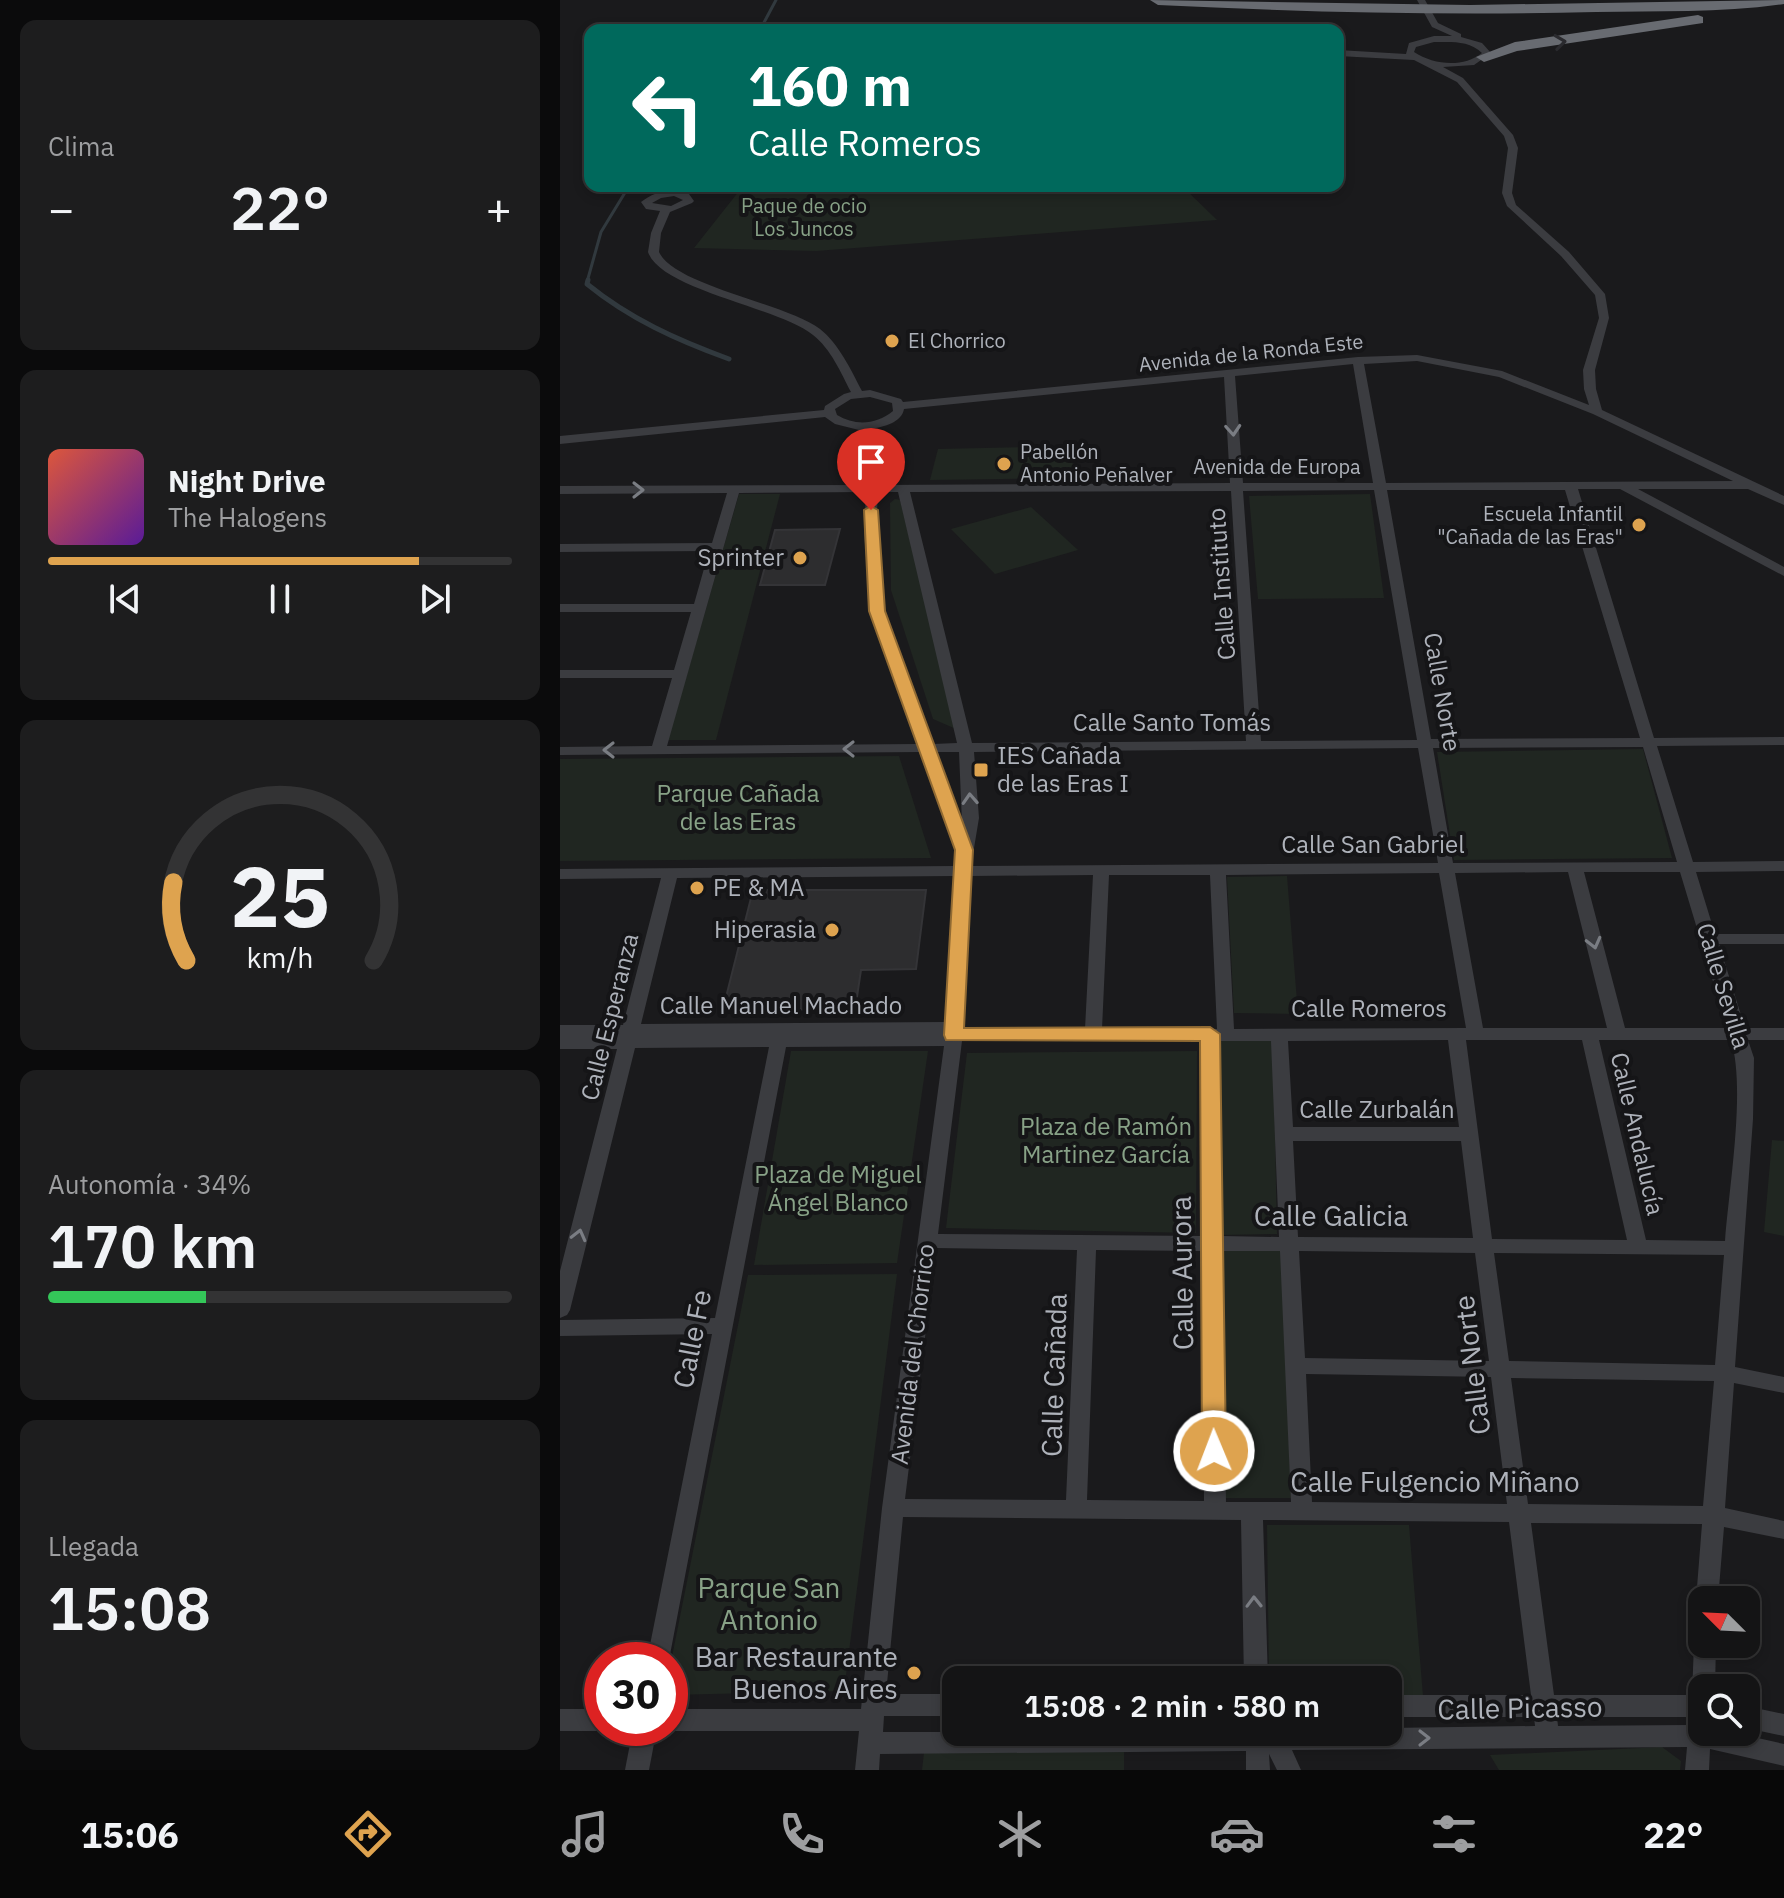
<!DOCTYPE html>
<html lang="es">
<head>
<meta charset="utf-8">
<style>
  body { margin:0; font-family:"IBM Plex Sans",sans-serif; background:#1d1d1e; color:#f1f3f6; height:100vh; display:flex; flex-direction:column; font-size:30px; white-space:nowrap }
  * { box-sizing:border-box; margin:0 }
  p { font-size:26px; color:#9d9ea0 }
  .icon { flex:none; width:44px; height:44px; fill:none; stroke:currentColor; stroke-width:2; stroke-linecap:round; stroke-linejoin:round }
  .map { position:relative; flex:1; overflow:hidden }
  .sheet { display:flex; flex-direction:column; gap:20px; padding:20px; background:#0b0b0c; width:560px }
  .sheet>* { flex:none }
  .top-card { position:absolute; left:24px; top:24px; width:760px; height:168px; border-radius:16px; box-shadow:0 4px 12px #0003,0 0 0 2px #333334; background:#00695c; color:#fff; overflow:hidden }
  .needle { width:52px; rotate:294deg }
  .controls { position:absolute; left:1128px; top:1586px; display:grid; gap:16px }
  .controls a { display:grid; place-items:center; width:72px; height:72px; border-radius:16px; background:#141415; box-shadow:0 4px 12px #0003,0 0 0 2px #333334; font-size:40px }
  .speed { position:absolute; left:24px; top:1642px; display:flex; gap:16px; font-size:40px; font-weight:700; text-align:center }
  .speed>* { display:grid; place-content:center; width:104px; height:104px; border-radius:50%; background:#141415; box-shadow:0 4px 12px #0003,0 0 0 2px #333334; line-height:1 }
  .speed .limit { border:12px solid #d22; background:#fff; color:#111 }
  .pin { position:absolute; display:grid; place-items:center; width:68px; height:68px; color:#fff; margin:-82px -34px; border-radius:50% 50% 50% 0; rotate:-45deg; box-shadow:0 0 8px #0007 }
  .pin .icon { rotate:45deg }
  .me { position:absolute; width:88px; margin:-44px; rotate:359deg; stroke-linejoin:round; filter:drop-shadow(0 0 6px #0008) }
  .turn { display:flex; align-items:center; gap:28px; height:168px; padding:0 32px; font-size:36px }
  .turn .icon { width:104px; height:104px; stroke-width:2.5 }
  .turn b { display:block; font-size:56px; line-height:68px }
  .big { font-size:60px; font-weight:600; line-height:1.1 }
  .sheet .card { flex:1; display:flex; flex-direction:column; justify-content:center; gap:12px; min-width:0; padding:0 28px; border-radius:16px; background:#1d1d1e }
  .sheet .dial { align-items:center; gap:0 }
  .dial svg { height:208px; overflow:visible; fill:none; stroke:#333334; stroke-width:7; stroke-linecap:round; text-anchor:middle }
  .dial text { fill:#f1f3f6; stroke:none }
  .song { display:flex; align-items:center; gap:24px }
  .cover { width:96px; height:96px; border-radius:12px; background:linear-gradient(135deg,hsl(10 70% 55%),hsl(270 70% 35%)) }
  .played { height:8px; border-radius:4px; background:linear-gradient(90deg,#dea34f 80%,#333334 80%) }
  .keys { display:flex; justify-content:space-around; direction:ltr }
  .heat { display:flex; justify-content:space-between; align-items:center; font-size:44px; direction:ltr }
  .charge { height:12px; border-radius:6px; background:linear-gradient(90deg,#34c759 34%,#333334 0) }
  .trip { position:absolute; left:382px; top:1666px; width:460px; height:80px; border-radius:16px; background:#141415; box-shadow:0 4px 12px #0003,0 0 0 2px #333334; font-weight:600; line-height:80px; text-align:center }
  .tab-bar { display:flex; height:128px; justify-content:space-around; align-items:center; background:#080808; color:#9d9ea0 }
  .tab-bar .icon { width:56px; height:56px }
  .tab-bar .on { color:#dea34f }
  .tab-bar b { font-size:36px; color:#f1f3f6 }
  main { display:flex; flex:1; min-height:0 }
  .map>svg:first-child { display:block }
</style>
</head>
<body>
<main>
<section class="sheet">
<div class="card"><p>Clima</p>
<div class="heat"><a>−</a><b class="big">22°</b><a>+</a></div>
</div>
<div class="card">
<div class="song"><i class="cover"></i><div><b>Night Drive</b><p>The Halogens</p></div></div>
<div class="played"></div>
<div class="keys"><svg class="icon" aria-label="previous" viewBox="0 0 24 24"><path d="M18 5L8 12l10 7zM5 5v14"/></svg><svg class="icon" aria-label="pause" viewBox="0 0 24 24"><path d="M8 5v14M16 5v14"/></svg><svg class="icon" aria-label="next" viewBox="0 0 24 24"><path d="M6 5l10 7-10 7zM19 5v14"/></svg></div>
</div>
<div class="card dial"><svg viewBox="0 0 100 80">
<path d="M14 69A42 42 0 1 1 86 69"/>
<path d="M14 69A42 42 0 0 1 9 39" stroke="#dea34f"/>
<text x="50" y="56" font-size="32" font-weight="700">25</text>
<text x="50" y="72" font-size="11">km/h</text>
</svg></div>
<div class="card"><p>Autonomía · 34%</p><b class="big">170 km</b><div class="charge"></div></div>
<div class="card"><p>Llegada</p><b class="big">15:08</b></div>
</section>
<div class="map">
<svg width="1224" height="1770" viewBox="0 0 1224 1770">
  <rect width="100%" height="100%" fill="#1a1a1c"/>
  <!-- green -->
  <g fill="#202621">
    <path d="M183 186H622L657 220 256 251 134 248Z"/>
    <path d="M511 446 514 478 370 480 378 449Z"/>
    <path d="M179 494H220L156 740H108Z"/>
    <path d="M810 494 824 598 698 599 689 496Z"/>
    <path d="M335 499 340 500 396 729 373 719 331 590 330 503Z"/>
    <path d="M471 507 518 550 435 574 391 529Z"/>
    <path d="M1083 749 1112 858 894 860 877 752Z"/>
    <path d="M339 756 371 858 0 861V759Z"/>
    <path d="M727 876 738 1014 674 1013 667 877Z"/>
    <path d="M713 1040 717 1234 661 1235 658 1041Z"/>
    <path d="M231 1051H368L337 1263 194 1265Z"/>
    <path d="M637 1051 636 1233 386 1228 407 1053Z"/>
    <path d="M1212 1140 1224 1141V1236L1204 1232Z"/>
    <path d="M660 1249 722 1250 731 1498H663Z"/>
    <path d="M337 1274 284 1691 110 1695V1667L188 1275Z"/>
    <path d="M707 1525H849L863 1696H828V1680H709Z"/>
    <path d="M1102 1747 1121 1761 1120 1770H939L930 1755Z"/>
    <path d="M564 1751V1770H362L364 1753Z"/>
  </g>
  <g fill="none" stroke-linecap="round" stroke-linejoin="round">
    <!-- stream-far1 -->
    <g stroke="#31393e" stroke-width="3">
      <path d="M200 30 216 0"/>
      <path d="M27 282 41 232 69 186"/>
    </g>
    <!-- stream -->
    <path stroke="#31393e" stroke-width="5" d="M28 280 27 284C70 319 117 340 169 359"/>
  </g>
  <!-- building -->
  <g fill="#2d2d2f" stroke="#343437" stroke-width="2">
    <path d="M280 529 265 585H200L215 530Z"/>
    <path d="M193 890H366L356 969 301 970 295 1010 163 1009Z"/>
  </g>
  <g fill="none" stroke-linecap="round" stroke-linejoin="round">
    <!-- minor -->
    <g fill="#3b3c40" fill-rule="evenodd">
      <path d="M857 0H865L878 23 901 34V37L922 43 931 53 914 65 883 67 903 78 953 135 958 148 952 193 956 205 1009 252 1045 294 1049 318 1035 370 1036 389 1042 410 1224 496V505L1188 489H1078L1224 567V576L1060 489H1018L1094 738 1224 737V745L1097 746 1133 862 1224 861V871L1136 872 1155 934H1224V944H1159L1185 1028H1224V1040H1188L1194 1058 1193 1119 1175 1367 1224 1377V1393L1174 1383 1165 1508 1224 1521V1539L1164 1527 1158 1600H1142V1608L1136 1600 1142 1524 971 1523 994 1695H1132L1134 1644 1137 1637 1142 1635V1644H1156L1155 1688H1142V1732H1171L1224 1744V1766L1150 1749 1149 1770H1125L1127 1747 732 1750 741 1770H717L709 1754 710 1770H686V1751L320 1754 319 1770H295L299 1731H110L103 1728H110V1709H301L322 1508 384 1046 226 1047 109 1660H87L152 1334 0 1336V1320L155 1318 209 1047 75 1048 10 1310 7 1315 0 1318V1271L57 1049H0V1037L60 1036 0 1037V1025H63L101 878 0 879V869L395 866 396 850 361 752 0 755V747L92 746 112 678H0V670H114L131 612H0V604H134L149 551 0 552V544L152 543 167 493 0 494V486L305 485 299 430 275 424 265 417 0 444V436L264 410 265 406 284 394 291 392C281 373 271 349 253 335 218 307 101 290 88 252L91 233 100 211 86 209 81 202C96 190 111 189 129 194L134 201 132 203 110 212 101 233 99 252C115 286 225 303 260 329 279 344 291 370 302 391L310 390 341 399 343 402 798 357 857 355 942 371 1029 405 1024 389 1023 370 1039 318 1035 295 1001 256 947 206 942 193 948 148 944 136 897 82 854 60 778 56V50L846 54 849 43 874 36H892L872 27ZM874 42C891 42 909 40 922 53 903 68 874 65 854 52L856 47ZM114 196 123 200 111 206 92 203 101 198ZM857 361 939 377 1033 414 1173 481 826 483 804 364ZM793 364 813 483H683L675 376ZM664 377 670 483 318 485 311 429C324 427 342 422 344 409ZM310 397 332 403 333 411C316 425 295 426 277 415L275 409 291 399ZM814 490 857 740 701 741 683 491ZM827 490H1005L1080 738 871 739ZM671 491 686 741 412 743 350 492ZM306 492 304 531 310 611 358 744 107 746 179 493ZM318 492H338L397 743 373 744 324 611 316 531ZM1083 747 1117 862 893 863 873 748ZM858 748 878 863 411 866 419 818 414 752ZM376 752H399L402 823ZM1008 872 1047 1028H923L895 873ZM1024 872H1120L1167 1028H1065ZM879 873 906 1028 674 1029 666 875ZM533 875 525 1029H402L410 876ZM549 875H650L657 1029H542ZM395 876 385 1022 81 1024 117 878ZM888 1040 899 1127H733L728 1041ZM906 1040H1022L1067 1240 932 1239ZM1039 1040H1171C1186 1089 1169 1187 1165 1241L1086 1240ZM402 1041H641L643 1236 378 1234ZM659 1041H711L719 1237 662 1236ZM733 1141H901L913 1238 738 1237ZM376 1248 517 1250 506 1500 345 1499ZM536 1250 643 1251 644 1501 527 1500ZM662 1251H720L731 1502H666ZM739 1251 915 1253 929 1361 745 1358ZM934 1253 1164 1255 1155 1365 949 1361ZM746 1374 931 1377 947 1504 752 1502ZM951 1378 1154 1381 1143 1506 968 1504ZM343 1517 681 1520 684 1680H708L703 1520 949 1522 971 1695H828V1717H974L975 1726 828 1728V1732H323L324 1716H396V1694H326ZM997 1717H1129L1128 1725 998 1726Z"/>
      <path d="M1186 1706 1224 1714V1736L1186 1728Z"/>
      <path d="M0 1709H42V1728H49L42 1731H0Z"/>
      <path d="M73 1728H97L89 1770H65Z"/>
    </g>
    <!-- motorway -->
    <g fill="#686b71" fill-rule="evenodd">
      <path d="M590 0 910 5 1224 0V4C1163 13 1098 11 1036 12 890 16 744 12 598 5Z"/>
      <path d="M1138 15 1143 17V23L957 51 924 62 916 57 955 42Z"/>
    </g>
  </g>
  <!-- one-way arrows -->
  <defs><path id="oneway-chevron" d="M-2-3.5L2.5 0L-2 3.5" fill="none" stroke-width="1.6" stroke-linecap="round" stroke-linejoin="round" transform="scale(2)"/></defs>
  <use stroke="#2a2a2e" href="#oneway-chevron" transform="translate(1000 42) rotate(-7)"/>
  <g stroke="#7a7d83">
    <use href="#oneway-chevron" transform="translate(673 430) rotate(86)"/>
    <use href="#oneway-chevron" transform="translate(78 490)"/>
    <use href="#oneway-chevron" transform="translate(289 749) rotate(180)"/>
    <use href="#oneway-chevron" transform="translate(49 750) rotate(180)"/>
    <use href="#oneway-chevron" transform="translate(410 799) rotate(-93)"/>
    <use href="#oneway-chevron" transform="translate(1034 943) rotate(76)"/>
    <use href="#oneway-chevron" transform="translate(19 1235) rotate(-76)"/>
    <use href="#oneway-chevron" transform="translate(694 1602) rotate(-91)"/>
    <use href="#oneway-chevron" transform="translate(864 1738)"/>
  </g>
  <!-- route -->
  <path fill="#dea34f" stroke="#906a33" stroke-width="2" d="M311 506 318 510 325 611 413 850 404 1028 650 1027 660 1034 666 1451 663 1458 654 1461 646 1458 642 1451 640 1041 386 1040 384 1035 395 850 309 611 304 510Z"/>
  <!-- markers -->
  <g fill="#dea34f" stroke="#151517" stroke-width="3">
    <circle cx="332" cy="341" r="8"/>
    <circle cx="444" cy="464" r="8"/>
    <circle cx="1079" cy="525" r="8"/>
    <circle cx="240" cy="558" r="8"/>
    <rect x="413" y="762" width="16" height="16" rx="4"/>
    <circle cx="137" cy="888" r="8"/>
    <circle cx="272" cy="930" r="8"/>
    <circle cx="354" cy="1673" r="8"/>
  </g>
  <g text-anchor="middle" stroke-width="8" stroke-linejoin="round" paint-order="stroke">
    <!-- far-park labels -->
    <g font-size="20" fill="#88a287" stroke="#151517">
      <text x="244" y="213">Paque de ocio<tspan x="244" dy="23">Los Juncos</tspan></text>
    </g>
    <!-- far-poi labels -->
    <g font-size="20" fill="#aeb2ba" stroke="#151517" text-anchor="start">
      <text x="348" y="348">El Chorrico</text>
      <text x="460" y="459">Pabellón<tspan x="460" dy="23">Antonio Peñalver</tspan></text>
      <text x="1063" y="521" text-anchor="end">Escuela Infantil<tspan x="1063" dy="23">"Cañada de las Eras"</tspan></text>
    </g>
    <!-- far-street labels -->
    <g font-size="20" fill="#aeb2ba" stroke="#151517">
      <text transform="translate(691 353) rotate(-6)" y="7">Avenida de la Ronda Este</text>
      <text x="717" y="474">Avenida de Europa</text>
    </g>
    <!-- poi labels -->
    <g font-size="24" fill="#aeb2ba" stroke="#151517" text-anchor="end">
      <text x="224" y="566">Sprinter</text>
      <text x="437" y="764" text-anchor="start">IES Cañada<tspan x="437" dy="28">de las Eras I</tspan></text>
      <text x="153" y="896" text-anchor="start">PE &amp; MA</text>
      <text x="256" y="938">Hiperasia</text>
    </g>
    <!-- street labels -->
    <g font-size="24" fill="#aeb2ba" stroke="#151517">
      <text transform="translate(662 584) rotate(-94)" y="8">Calle Instituto</text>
      <text transform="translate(882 692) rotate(80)" y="8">Calle Norte</text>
      <text x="612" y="731">Calle Santo Tomás</text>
      <text x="813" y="853">Calle San Gabriel</text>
      <text transform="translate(1163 986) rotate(73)" y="8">Calle Sevilla</text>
      <text x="221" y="1014">Calle Manuel Machado</text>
      <text x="809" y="1017">Calle Romeros</text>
      <text transform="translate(50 1017) rotate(-76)" y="8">Calle Esperanza</text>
      <text x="817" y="1118">Calle Zurbalán</text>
      <text transform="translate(1077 1134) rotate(77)" y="8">Calle Andalucía</text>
      <text transform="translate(353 1354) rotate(-83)" y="8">Avenida del Chorrico</text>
    </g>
    <!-- park labels -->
    <g font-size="24" fill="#88a287" stroke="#151517">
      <text x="178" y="802">Parque Cañada<tspan x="178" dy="28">de las Eras</tspan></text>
      <text x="546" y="1135">Plaza de Ramón<tspan x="546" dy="28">Martinez García</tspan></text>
      <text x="278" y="1183">Plaza de Miguel<tspan x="278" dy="28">Ángel Blanco</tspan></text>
    </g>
    <!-- near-street labels -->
    <g font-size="28" fill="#aeb2ba" stroke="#151517">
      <text x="771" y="1226">Calle Galicia</text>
      <text transform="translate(622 1273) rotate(-91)" y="10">Calle Aurora</text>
      <text transform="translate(132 1339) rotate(-79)" y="10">Calle Fe</text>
      <text transform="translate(912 1365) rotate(-97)" y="10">Calle Norte</text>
      <text transform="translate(494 1375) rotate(-88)" y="10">Calle Cañada</text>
      <text x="875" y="1492">Calle Fulgencio Miñano</text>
      <text transform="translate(960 1708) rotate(-1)" y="10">Calle Picasso</text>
    </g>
    <!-- near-park labels -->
    <g font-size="28" fill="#88a287" stroke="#151517">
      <text x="209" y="1598">Parque San<tspan x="209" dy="32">Antonio</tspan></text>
    </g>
    <!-- near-poi labels -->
    <g font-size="28" fill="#aeb2ba" stroke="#151517" text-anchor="end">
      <text x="338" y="1667">Bar Restaurante<tspan x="338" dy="32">Buenos Aires</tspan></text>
    </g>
  </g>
</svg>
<div class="controls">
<a><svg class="needle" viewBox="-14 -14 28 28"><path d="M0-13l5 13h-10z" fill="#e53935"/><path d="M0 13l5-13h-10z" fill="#9d9ea0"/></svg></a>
<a><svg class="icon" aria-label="search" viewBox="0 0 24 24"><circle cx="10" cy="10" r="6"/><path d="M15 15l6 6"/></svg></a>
</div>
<div class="speed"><div class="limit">30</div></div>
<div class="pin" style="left:311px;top:510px;background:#d93025"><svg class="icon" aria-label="arrive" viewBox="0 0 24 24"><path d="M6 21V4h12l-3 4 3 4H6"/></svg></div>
<svg class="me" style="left:654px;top:1451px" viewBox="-20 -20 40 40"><circle r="17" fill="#dea34f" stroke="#fff" stroke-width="3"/><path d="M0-11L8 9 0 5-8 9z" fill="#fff"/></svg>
<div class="trip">15:08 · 2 min · 580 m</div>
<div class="top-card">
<div class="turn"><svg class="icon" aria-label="left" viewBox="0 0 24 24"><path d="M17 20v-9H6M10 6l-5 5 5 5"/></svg><div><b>160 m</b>Calle Romeros</div></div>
</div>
</div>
</main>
<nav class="tab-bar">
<b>15:06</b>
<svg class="icon on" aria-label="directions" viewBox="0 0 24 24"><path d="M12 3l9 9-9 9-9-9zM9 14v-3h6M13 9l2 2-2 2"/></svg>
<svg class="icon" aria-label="music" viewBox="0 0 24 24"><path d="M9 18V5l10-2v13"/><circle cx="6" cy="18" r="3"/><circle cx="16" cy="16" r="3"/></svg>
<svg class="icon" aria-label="phone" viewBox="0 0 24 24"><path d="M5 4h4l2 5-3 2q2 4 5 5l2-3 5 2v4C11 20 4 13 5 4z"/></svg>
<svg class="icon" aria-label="climate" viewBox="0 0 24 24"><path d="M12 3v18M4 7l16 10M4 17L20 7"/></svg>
<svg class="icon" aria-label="car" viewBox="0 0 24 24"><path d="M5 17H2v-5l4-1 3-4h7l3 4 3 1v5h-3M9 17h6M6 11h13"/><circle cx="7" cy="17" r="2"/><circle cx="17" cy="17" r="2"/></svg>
<svg class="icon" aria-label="filters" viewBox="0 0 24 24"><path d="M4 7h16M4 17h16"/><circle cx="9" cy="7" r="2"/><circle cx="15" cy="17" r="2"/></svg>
<b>22°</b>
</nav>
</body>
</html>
